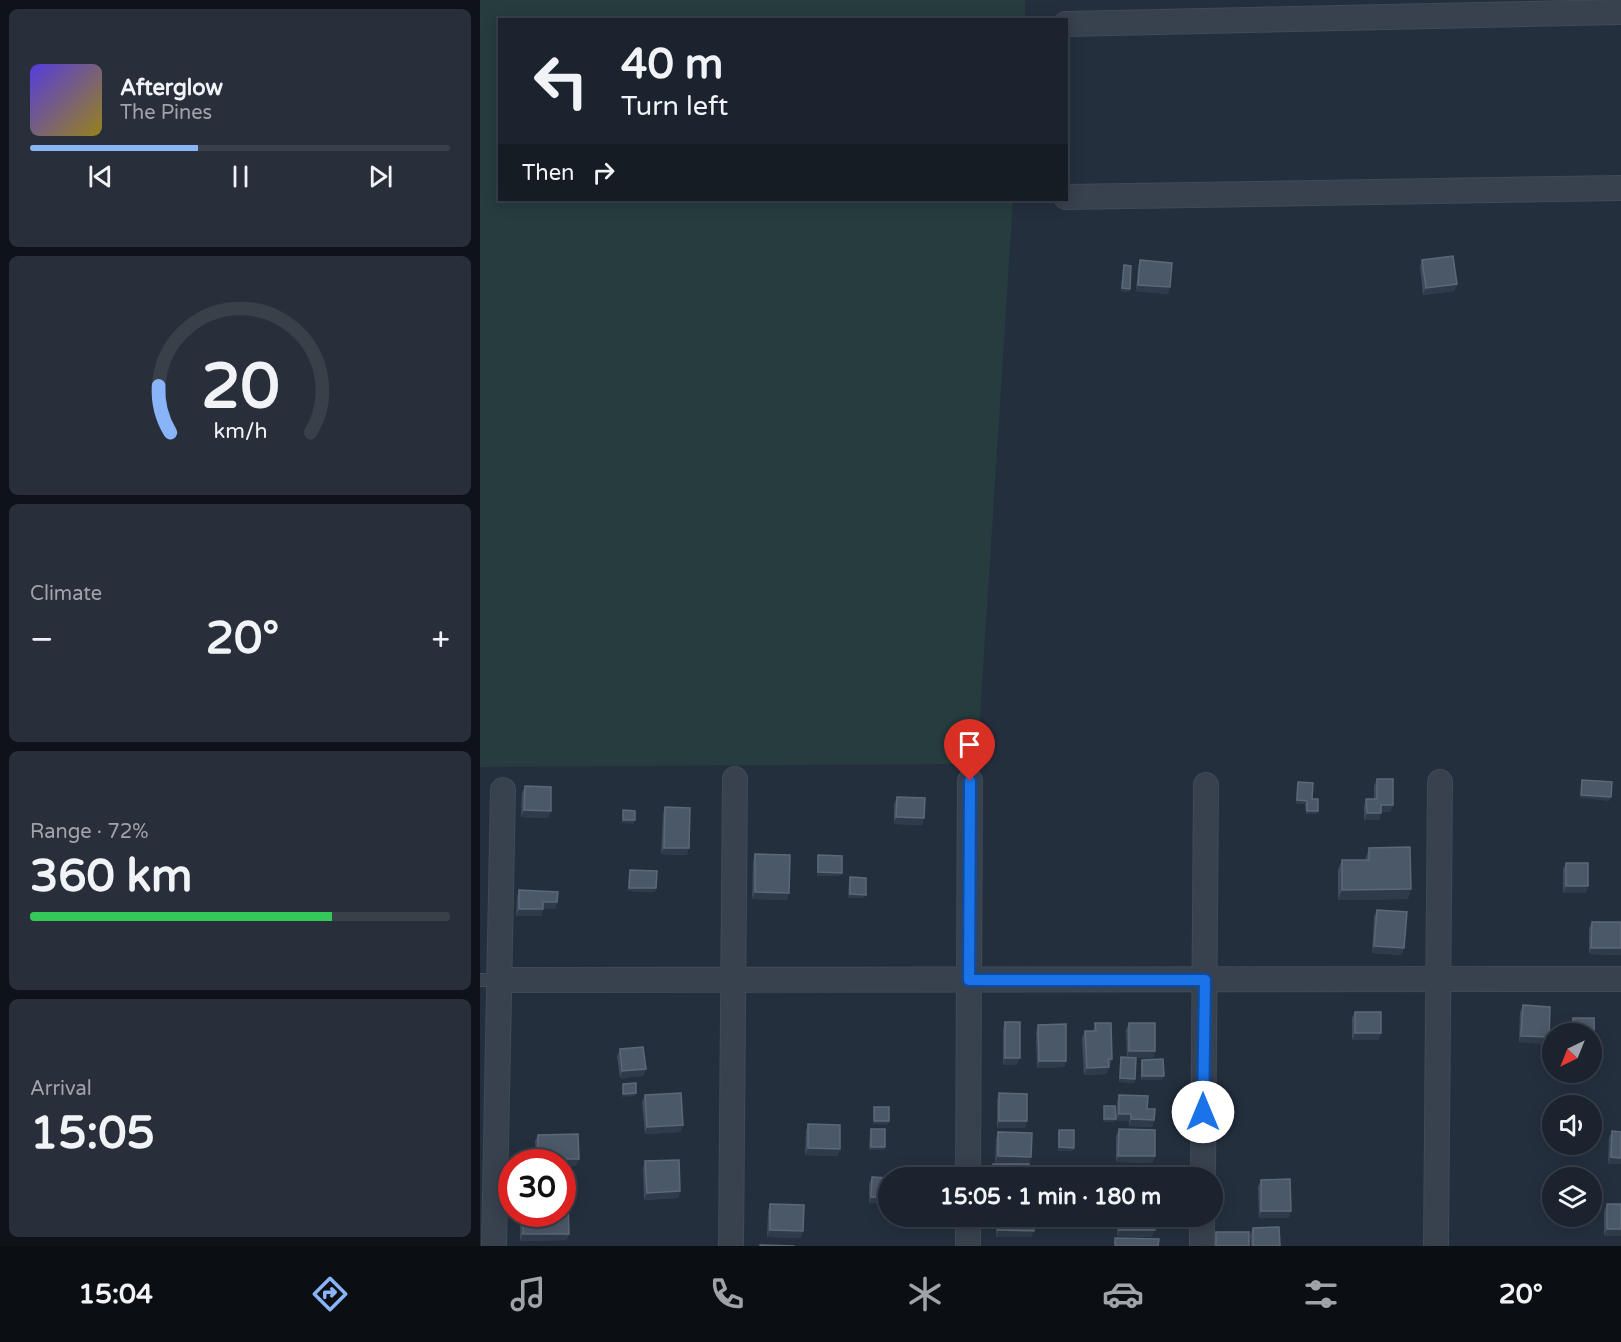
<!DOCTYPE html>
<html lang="en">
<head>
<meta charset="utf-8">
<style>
  body { margin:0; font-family:"Varela Round",sans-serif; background:#282f3a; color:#f1f3f6; height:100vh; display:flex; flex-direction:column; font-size:22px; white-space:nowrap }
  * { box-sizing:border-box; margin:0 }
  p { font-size:20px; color:#a0a4aa }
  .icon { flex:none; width:33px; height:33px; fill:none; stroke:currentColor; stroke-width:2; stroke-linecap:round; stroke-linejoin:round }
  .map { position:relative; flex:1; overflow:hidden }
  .details { display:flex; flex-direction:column; gap:9px; padding:9px; background:#0f1319; width:480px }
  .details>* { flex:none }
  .top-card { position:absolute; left:18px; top:18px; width:570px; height:183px; border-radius:0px; box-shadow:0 3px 15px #0003,0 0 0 2px #39404a; background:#1b232e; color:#f1f3f6; overflow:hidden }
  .needle { width:39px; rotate:223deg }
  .fabs { position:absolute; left:1062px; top:1023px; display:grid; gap:12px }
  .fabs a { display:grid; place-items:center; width:60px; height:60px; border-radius:50%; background:#1b232e; box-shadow:0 3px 15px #0003,0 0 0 2px #39404a; font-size:30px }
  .speed { position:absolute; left:18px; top:1149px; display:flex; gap:12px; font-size:30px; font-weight:700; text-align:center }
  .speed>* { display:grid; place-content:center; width:78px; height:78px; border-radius:50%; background:#1b232e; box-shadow:0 3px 15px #0003,0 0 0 2px #39404a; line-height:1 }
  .speed .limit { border:9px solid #d22; background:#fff; color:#111 }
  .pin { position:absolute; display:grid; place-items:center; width:51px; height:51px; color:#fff; margin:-62px -26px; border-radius:50% 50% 50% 0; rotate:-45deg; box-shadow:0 0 6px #0007 }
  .pin .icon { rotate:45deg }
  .me { position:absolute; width:66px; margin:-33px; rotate:0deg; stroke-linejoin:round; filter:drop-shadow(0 0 4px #0008) }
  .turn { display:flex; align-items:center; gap:21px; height:126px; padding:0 24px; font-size:27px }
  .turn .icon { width:78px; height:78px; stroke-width:2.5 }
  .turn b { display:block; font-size:42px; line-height:51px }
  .then { display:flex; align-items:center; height:57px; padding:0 24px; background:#0003; gap:12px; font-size:22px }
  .big { font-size:45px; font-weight:700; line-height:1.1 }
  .details .widget { flex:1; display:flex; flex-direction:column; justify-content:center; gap:9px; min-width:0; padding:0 21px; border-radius:9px; background:#282f3a }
  .details .dial { align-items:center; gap:0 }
  .dial svg { height:156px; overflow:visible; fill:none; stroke:#39404a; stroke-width:7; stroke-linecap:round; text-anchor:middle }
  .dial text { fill:#f1f3f6; stroke:none }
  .song { display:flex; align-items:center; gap:18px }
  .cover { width:72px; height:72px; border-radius:9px; background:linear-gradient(135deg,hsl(250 70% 55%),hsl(50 70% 35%)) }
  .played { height:6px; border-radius:3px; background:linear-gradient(90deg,#8ab4f8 40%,#39404a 40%) }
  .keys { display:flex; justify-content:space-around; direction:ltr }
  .heat { display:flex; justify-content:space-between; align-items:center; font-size:33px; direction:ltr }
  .charge { height:9px; border-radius:4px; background:linear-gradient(90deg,#34c759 72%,#39404a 0) }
  .trip { position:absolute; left:398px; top:1167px; width:345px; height:60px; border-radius:30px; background:#1b232e; box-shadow:0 3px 15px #0003,0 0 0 2px #39404a; font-weight:700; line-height:60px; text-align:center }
  .tabs { display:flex; height:96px; justify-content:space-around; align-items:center; background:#0b0e12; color:#a0a4aa }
  .tabs .icon { width:42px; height:42px }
  .tabs .active { color:#8ab4f8 }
  .tabs b { font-size:27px; color:#f1f3f6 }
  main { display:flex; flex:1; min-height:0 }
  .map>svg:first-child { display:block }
</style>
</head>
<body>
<main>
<section class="details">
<div class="widget">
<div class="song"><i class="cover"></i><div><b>Afterglow</b><p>The Pines</p></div></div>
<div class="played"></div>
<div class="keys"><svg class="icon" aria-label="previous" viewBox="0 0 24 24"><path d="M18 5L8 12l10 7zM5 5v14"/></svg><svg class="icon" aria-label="pause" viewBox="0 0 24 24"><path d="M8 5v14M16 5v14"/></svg><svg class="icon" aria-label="next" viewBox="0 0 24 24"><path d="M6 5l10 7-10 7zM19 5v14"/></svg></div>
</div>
<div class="widget dial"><svg viewBox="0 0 100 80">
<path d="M14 69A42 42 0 1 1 86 69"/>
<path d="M14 69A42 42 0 0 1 8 45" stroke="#8ab4f8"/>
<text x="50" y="56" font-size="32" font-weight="700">20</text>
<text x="50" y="72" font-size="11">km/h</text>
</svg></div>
<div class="widget"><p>Climate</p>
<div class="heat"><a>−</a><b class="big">20°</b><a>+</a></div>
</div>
<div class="widget"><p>Range · 72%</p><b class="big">360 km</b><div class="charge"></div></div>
<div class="widget"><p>Arrival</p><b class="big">15:05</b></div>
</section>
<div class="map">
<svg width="1141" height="1246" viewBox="0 0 1141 1246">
  <rect width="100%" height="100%" fill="#242f3e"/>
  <!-- green -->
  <path fill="#263c3f" d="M0 0H545V20H20V200H533L497 764 0 767Z"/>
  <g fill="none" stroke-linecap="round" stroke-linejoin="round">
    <!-- lane casing -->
    <g stroke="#414a57" stroke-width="14">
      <path id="lane" d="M0 980H19"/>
    </g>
    <!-- street casing -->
    <g stroke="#414a57" stroke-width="26">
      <g id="street">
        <path d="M586 24 1141 12"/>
        <path d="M586 197 1141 188"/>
        <path d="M19 980 1141 979"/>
        <path d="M488 1178 490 781"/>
        <path d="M723 1178 726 785"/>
        <path d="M14 1246 23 790"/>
        <path d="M251 1246 255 779"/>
        <path d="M488 1246V1216"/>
        <path d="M722 1246V1216"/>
        <path d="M956 1246 960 782"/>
      </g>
    </g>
    <!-- lane -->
    <use href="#lane" stroke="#38414e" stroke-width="12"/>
    <!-- street -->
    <use href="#street" stroke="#38414e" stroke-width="24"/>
  </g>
  <!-- wall -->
  <g fill="#3f4b5c">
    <path d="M660 260 688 294 656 291 658 267Z"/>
    <path d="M942 260 977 284 974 291 943 295 940 266Z"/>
    <path d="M644 265 650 289 649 292 641 291 643 269Z"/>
    <path d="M897 779 913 805 910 812H901L899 820H884V806L886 799H894V786Z"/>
    <path d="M818 782 832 799 837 814H826L825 804H816L817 785Z"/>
    <path d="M45 786 68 818 41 817 42 793Z"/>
    <path d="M417 797 442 825 414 824V804Z"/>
    <path d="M185 807 207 855 181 854 183 814Z"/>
    <path d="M889 848 928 899 858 900V870L862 860H885Z"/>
    <path d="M275 854 307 900 272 899 273 861Z"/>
    <path d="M338 855 361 876H337V859Z"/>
    <path d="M1086 863 1106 893H1083V869Z"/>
    <path d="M150 870 175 892 148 891 149 874Z"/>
    <path d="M370 877 384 898H368L369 881Z"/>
    <path d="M39 890 77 902 75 909H63L61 916H36L37 897Z"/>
    <path d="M897 910 922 955 892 953 894 916Z"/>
    <path d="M1112 922H1141V955L1109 954V928Z"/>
    <path d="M1043 1005 1066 1044 1039 1042 1040 1012Z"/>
    <path d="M875 1012 901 1033 898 1040H872V1018Z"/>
    <path d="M1093 1018H1114L1115 1060 1112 1067V1034H1090V1025Z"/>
    <path d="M525 1022 537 1065H523V1029Z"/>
    <path d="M615 1023 632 1059 626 1074 604 1075 602 1038 605 1031H613Z"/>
    <path d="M649 1023 675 1051 673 1058H656L654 1083 639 1082 640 1060 641 1057H647L646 1030Z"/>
    <path d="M558 1025 586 1061 584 1067 557 1068 556 1032Z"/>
    <path d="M140 1049 166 1069 163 1076 140 1078 137 1056Z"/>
    <path d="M662 1060 682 1080H661V1063Z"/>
    <path d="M519 1093 545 1128H517V1100Z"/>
    <path d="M165 1095 203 1125 200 1132 165 1134 162 1102Z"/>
    <path d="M639 1095 667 1109 674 1120 672 1127 649 1126V1121H636L637 1102Z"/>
    <path d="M328 1124 360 1149 357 1156 325 1155 326 1131Z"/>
    <path d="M391 1129 404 1150H389L390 1132Z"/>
    <path d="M639 1129 675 1156 672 1163 636 1162V1136Z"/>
    <path d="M579 1130 594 1148 593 1151H578V1133Z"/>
    <path d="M1132 1131 1141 1132 1128 1164 1129 1138Z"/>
    <path d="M518 1132 551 1157 549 1164 515 1163 516 1139Z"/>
    <path d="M58 1135 96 1166H82V1162H56L55 1141Z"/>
    <path d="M165 1161 200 1191 198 1198 164 1200 163 1168Z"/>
    <path d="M513 1164 548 1178H511V1170Z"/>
    <path d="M392 1177 409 1178 389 1203V1184Z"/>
    <path d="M781 1180 811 1211 808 1218H779L778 1187Z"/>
    <path d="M290 1204 321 1238 287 1237 288 1211Z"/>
    <path d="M1127 1204H1141L1124 1236V1211Z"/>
    <path d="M59 1214H82L89 1234 86 1240 40 1241V1223L43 1216H59Z"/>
    <path d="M516 1216H554L551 1237H516Z"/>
    <path d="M637 1216H675L672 1237 637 1236Z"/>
    <path d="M773 1228 800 1246H771L770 1235Z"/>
    <path d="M736 1232 769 1246H734V1239Z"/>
  </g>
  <!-- shaded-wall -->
  <g fill="#2f3b4b">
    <path d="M977 284 974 291 943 295 946 288Z"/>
    <path d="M658 285 690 287 688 294 656 291Z"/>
    <path d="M642 288 650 289 649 292 641 291Z"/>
    <path d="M1101 795 1131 797 1129 801 1100 798Z"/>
    <path d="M817 800 827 801 825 804H816Z"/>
    <path d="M901 805H913L910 812H899Z"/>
    <path d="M44 810 71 811 68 818 41 817Z"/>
    <path d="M827 811H838L837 814H826Z"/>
    <path d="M887 813H901L899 820H884Z"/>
    <path d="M416 817 444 818 442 825 414 824Z"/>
    <path d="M143 820H155L153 824 141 823Z"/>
    <path d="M184 848H209L207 855 181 854Z"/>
    <path d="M338 872 362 873 361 876H337Z"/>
    <path d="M1086 886H1108L1106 893H1083Z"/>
    <path d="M149 888H176L175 892 148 891Z"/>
    <path d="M931 889 928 899 858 900 862 890Z"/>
    <path d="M275 892 309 893 307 900 272 899Z"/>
    <path d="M370 894 386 895 384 898H368Z"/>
    <path d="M63 902H77L75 909H61Z"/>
    <path d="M39 909H63L61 916H36Z"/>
    <path d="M894 946 924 948 922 955 892 953Z"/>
    <path d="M1111 948H1141V955L1109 954Z"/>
    <path d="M875 1033H901L898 1040H872Z"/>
    <path d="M1041 1036 1069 1037 1066 1044 1039 1042Z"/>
    <path d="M649 1051H675L673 1058H647Z"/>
    <path d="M525 1058H540L537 1065H523Z"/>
    <path d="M1112 1060H1115L1112 1067Z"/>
    <path d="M559 1061H586L584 1067 557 1068Z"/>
    <path d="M629 1067 626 1074 604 1075 607 1068Z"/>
    <path d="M166 1069 163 1076 140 1078 142 1071Z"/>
    <path d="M662 1076H684L682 1080H661Z"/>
    <path d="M640 1078 655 1079 654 1083 639 1082Z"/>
    <path d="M156 1093 155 1096 142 1097 143 1094Z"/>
    <path d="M639 1114H651L649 1121H636Z"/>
    <path d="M624 1119H636L634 1122H623Z"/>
    <path d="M651 1119 674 1120 672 1127 649 1126Z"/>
    <path d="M394 1121H409L408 1125 392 1124Z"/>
    <path d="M519 1121H547L545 1128H517Z"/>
    <path d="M203 1125 200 1132 165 1134 167 1127Z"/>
    <path d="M391 1147H405L404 1150H389Z"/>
    <path d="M579 1147 594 1148 593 1151H578Z"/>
    <path d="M328 1148 360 1149 357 1156 325 1155Z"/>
    <path d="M518 1156 551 1157 549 1164 515 1163Z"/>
    <path d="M638 1156H675L672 1163 636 1162Z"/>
    <path d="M1131 1157 1141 1158V1164H1128Z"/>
    <path d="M58 1159H99L96 1166H82V1162H57Z"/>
    <path d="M200 1191 198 1198 164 1200 167 1193Z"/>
    <path d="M391 1197H408V1204L389 1203Z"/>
    <path d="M781 1211H811L808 1218H779Z"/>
    <path d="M1127 1229H1141V1236H1124Z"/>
    <path d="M290 1230 323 1231 321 1238 287 1237Z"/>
    <path d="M518 1230 554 1231 551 1237H516Z"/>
    <path d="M639 1230H675L672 1237 637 1236Z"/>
    <path d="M43 1234H89L86 1240 40 1241Z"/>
  </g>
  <!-- building -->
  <g fill="#4b5868" stroke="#5c6777" stroke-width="1.5">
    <path d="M973 256 977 284 946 288 942 260Z"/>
    <path d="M660 260 692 263 690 287 658 285Z"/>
    <path d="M644 265 651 266 650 289 642 288Z"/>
    <path d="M897 779H913V805H901V813H887L886 799H897Z"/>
    <path d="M1102 780 1132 782 1131 797 1101 795Z"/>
    <path d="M818 782 833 783 832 799H838V811H827V801L817 800Z"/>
    <path d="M45 786 71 787V811L44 810Z"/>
    <path d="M417 797 445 798 444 818 416 817Z"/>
    <path d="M185 807 210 808 209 848H184Z"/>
    <path d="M143 810 155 811V820H143Z"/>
    <path d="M930 847 931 889 862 890V860H889V848Z"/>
    <path d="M275 854 310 855 309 893 275 892Z"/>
    <path d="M338 855 362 856V873L338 872Z"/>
    <rect x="1086" y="863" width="22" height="23"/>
    <path d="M150 870 177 871 176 888H149Z"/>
    <path d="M370 877 386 878V895L370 894Z"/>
    <path d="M39 890 78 892 77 902H63V909H39Z"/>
    <path d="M897 910 927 912 924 948 894 946Z"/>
    <path d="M1112 922H1141V948H1111Z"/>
    <path d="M1043 1005 1070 1007 1069 1037 1041 1036Z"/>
    <rect x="875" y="1012" width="26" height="21"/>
    <path d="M1093 1018H1114L1115 1060H1112V1034H1093Z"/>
    <rect x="525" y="1022" width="15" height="36"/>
    <path d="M615 1023H631L632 1059H628L629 1067 607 1068 605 1031H616Z"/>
    <rect x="649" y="1023" width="26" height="28"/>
    <path d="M586 1024V1061H559L558 1025Z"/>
    <path d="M163 1047 166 1069 142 1071 140 1049Z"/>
    <path d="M641 1057 656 1058 655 1079 640 1078Z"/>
    <path d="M683 1059 684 1076H662V1060Z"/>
    <path d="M156 1083V1093L143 1094V1084Z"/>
    <path d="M201 1093 203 1125 167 1127 165 1095Z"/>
    <path d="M519 1093 547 1094V1121H519Z"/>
    <path d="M639 1095 668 1096 667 1109H675L674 1120 651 1119V1114H639Z"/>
    <path d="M624 1106H635L636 1119H624Z"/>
    <rect x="394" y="1107" width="15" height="14"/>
    <path d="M328 1124 360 1125V1149L328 1148Z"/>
    <rect x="391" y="1129" width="14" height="18"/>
    <path d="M639 1129 675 1130V1156H638Z"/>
    <path d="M579 1130H594V1148L579 1147Z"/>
    <path d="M1132 1131 1141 1132V1158L1131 1157Z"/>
    <path d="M518 1132 552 1133 551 1157 518 1156Z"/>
    <path d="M98 1134 99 1159H58V1135Z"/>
    <path d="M199 1160 200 1191 167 1193 165 1161Z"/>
    <path d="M513 1164H549L548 1178H513Z"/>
    <path d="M642 1169H675L676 1178H643Z"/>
    <path d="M392 1177 409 1178H408V1197H391Z"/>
    <path d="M810 1179 811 1211H781V1180Z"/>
    <path d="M82 1204H88L89 1234H43V1216H61V1214H82Z"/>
    <path d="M290 1204 324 1205 323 1231 290 1230Z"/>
    <rect x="1127" y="1204" width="14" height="25"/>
    <path d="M518 1216H554V1231L518 1230Z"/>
    <path d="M640 1216H675V1230H639Z"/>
    <path d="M799 1227 800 1246H773V1228Z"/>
    <rect x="736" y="1232" width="33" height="14"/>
    <path d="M635 1238 679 1239 678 1246H635Z"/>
    <path d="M280 1245 315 1246H280Z"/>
  </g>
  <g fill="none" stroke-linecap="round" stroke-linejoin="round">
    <!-- route casing -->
    <g stroke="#114b97" stroke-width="15">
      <path id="route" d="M490 781 489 980H725L723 1112"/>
    </g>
    <!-- route -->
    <use href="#route" stroke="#1a73e8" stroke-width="10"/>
  </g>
</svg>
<div class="fabs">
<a><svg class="needle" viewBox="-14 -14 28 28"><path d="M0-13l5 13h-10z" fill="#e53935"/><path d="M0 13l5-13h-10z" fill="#a0a4aa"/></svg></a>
<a><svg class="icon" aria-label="sound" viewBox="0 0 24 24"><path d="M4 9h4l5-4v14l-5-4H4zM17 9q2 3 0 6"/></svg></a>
<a><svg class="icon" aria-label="layers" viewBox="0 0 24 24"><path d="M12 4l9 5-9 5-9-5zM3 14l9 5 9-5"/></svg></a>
</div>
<div class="speed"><div class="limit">30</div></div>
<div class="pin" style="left:490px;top:781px;background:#d93025"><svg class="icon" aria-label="arrive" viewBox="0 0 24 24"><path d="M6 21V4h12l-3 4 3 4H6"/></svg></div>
<svg class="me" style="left:723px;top:1112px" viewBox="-20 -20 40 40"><circle r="19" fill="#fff"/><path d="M0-13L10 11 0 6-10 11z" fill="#1a73e8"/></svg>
<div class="trip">15:05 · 1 min · 180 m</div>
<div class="top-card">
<div class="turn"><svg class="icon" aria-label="left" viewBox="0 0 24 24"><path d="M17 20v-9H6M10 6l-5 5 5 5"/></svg><div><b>40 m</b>Turn left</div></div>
<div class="then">Then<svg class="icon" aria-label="right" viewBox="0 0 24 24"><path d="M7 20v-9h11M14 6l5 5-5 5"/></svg></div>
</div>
</div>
</main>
<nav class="tabs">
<b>15:04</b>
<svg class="icon active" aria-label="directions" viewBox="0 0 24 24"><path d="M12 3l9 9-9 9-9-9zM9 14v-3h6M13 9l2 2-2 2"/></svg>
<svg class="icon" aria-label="music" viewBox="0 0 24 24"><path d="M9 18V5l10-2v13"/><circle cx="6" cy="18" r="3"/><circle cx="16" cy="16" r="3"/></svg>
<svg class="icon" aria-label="phone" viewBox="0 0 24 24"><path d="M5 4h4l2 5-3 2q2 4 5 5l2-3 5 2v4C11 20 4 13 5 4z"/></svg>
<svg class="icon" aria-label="climate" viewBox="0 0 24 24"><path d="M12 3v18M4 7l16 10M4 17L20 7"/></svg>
<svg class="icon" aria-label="car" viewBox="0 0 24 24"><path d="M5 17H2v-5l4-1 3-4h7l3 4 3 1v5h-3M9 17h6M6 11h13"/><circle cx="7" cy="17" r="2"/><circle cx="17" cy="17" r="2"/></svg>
<svg class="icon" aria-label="filters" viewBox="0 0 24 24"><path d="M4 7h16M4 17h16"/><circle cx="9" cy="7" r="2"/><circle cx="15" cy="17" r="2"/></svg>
<b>20°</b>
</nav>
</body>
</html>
